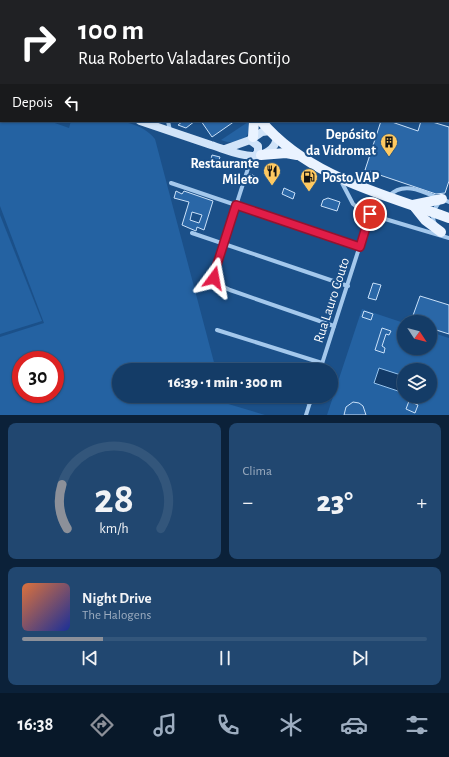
<!DOCTYPE html>
<html lang="pt">
<head>
<meta charset="utf-8">
<style>
  body { margin:0; font-family:"Alegreya Sans",sans-serif; background:#214770; color:#f1f3f6; height:100vh; display:flex; flex-direction:column; font-size:15px; white-space:nowrap }
  * { box-sizing:border-box; margin:0 }
  p { font-size:13px; color:#9dadc0 }
  .icon { flex:none; width:22px; height:22px; fill:none; stroke:currentColor; stroke-width:2; stroke-linecap:round; stroke-linejoin:round }
  .map { position:relative; height:415px; overflow:hidden }
  .drawer { display:flex; flex-direction:column; gap:8px; padding:8px; background:#0b2139; flex:1 }
  .drawer>* { flex:none }
  .guide { position:absolute; left:0px; top:0px; width:449px; height:122px; box-shadow:0 1px 3px #0004,0 0 0 1px #33567b; background:#202124; color:#fff; overflow:hidden }
  .needle { width:26px; rotate:126deg }
  .controls { position:absolute; left:397px; top:315px; display:grid; gap:8px }
  .controls a { display:grid; place-items:center; width:40px; height:40px; border-radius:50%; background:#143c67; box-shadow:0 1px 3px #0004,0 0 0 1px #33567b; font-size:20px }
  .speed { position:absolute; left:12px; top:351px; display:flex; gap:8px; font-size:20px; font-weight:700; text-align:center }
  .speed>* { display:grid; place-content:center; width:52px; height:52px; border-radius:50%; background:#143c67; box-shadow:0 1px 3px #0004,0 0 0 1px #33567b; line-height:1 }
  .speed .limit { border:6px solid #d22; background:#fff; color:#111 }
  .pin { position:absolute; display:grid; place-items:center; width:34px; height:34px; color:#fff; margin:-17px; border:2px solid #fff; border-radius:50%; box-shadow:0 1px 4px #0007 }
  .me { position:absolute; width:44px; margin:-22px; rotate:13deg; stroke-linejoin:round; filter:drop-shadow(0 0 3px #0008) }
  .turn { display:flex; align-items:center; gap:14px; height:84px; padding:0 12px; font-size:18px }
  .turn .icon { width:52px; height:52px; stroke-width:2.5 }
  .turn b { display:block; font-size:28px; line-height:34px }
  .then { display:flex; align-items:center; height:38px; padding:0 12px; background:#0003; gap:8px; font-size:15px }
  .big { font-size:30px; font-weight:800; line-height:1.1 }
  .drawer .card { flex:1; display:flex; flex-direction:column; justify-content:center; gap:6px; min-width:0; padding:0 14px; border-radius:8px; background:#214770 }
  .drawer .dial { align-items:center; gap:0 }
  .dial svg { height:104px; overflow:visible; fill:none; stroke:#33567b; stroke-width:7; stroke-linecap:round; text-anchor:middle }
  .dial text { fill:#f1f3f6; stroke:none }
  .song { display:flex; align-items:center; gap:12px }
  .cover { width:48px; height:48px; border-radius:6px; background:linear-gradient(135deg,hsl(20 70% 55%),hsl(230 70% 35%)) }
  .played { height:4px; border-radius:2px; background:linear-gradient(90deg,#8c9099 20%,#33567b 20%) }
  .keys { display:flex; justify-content:space-around; direction:ltr }
  .heat { display:flex; justify-content:space-between; align-items:center; font-size:22px; direction:ltr }
  .drawer .tiles { flex:1; display:grid; gap:8px; grid-template-columns:1fr 1fr }
  .card:last-child { grid-column:span 2 }
  .trip { position:absolute; left:112px; top:363px; width:226px; height:40px; border-radius:20px; background:#143c67; box-shadow:0 1px 3px #0004,0 0 0 1px #33567b; font-weight:800; line-height:40px; text-align:center }
  .tab-bar { display:flex; height:64px; justify-content:space-around; align-items:center; background:#081829; color:#9dadc0 }
  .tab-bar .icon { width:28px; height:28px }
  .tab-bar .selected { color:#8c9099 }
  .tab-bar b { font-size:18px; color:#f1f3f6 }
  .map>svg:first-child { display:block }
</style>
</head>
<body>
<div class="map">
<svg width="449" height="415" viewBox="0 0 449 415">
  <rect width="100%" height="100%" fill="#1b5089"/>
  <!-- green -->
  <g fill="#2462a2" fill-rule="evenodd">
    <path d="M0 0H119L120 1H1L0 72Z"/>
    <path d="M243 0H449V32L448 1Z"/>
    <path d="M0 110 1 121H49L69 128 71 121C99 121 135 115 155 139L216 370H119V396H223L225 403 265 415H0V337L44 323 0 206ZM21 360H55V394H21Z"/>
    <path d="M248 122C253 140 236 146 221 140Z"/>
    <path d="M0 215 42 321 0 334Z"/>
    <path d="M362 309 404 323V348H430V332L449 338V415H327ZM404 370H430V396H404Z"/>
  </g>
  <!-- water -->
  <path fill="#123a67" stroke="#97c4ee" d="M379 368 404 376V393L374 383Z"/>
  <!-- building -->
  <g fill="#2a67a7" stroke="#cae1f9" fill-rule="evenodd">
    <path d="M183 121H195L186 128 178 125Z"/>
    <path d="M201 121H235L212 137Z"/>
    <path d="M381 121H389L418 131 421 121H429L449 127V181L445 193 436 194 365 170Z"/>
    <path d="M212 155 220 157 217 165 210 163Z"/>
    <path d="M250 174 257 177 255 185 247 183Z"/>
    <path d="M284 188 295 193 293 199 282 194Z"/>
    <path d="M176 191 182 194 184 191 213 201 204 230 197 227 196 231 182 225 189 202 174 198ZM192 212 202 215 199 223 190 220Z"/>
    <path d="M328 198 340 202 337 211 321 206 323 200Z"/>
    <path d="M373 283 381 285 376 300 368 298Z"/>
    <path d="M420 296 449 305V334L430 328V322L411 321Z"/>
    <path d="M364 311 373 314 371 320 362 317Z"/>
    <path d="M382 328 391 331 389 335 386 334 382 346 385 348 384 353 375 350Z"/>
    <path d="M409 401 418 405 415 413 406 409Z"/>
    <path d="M353 402 359 403 363 406 366 415H344L346 407Z"/>
  </g>
  <g fill="none" stroke-linecap="round" stroke-linejoin="round">
    <!-- minor -->
    <g stroke="#a4c8ec" stroke-width="4">
      <path d="M138 0 139 1"/>
      <path d="M165 1 167 0"/>
      <path d="M448 71H449"/>
      <path d="M448 118H449"/>
      <path d="M168 121 170 131"/>
      <path d="M252 156 214 274C214 284 222 286 230 290L334 326"/>
      <path d="M341 181 353 204 365 213 449 238"/>
      <path d="M171 183 360 247"/>
      <path d="M389 196C403 181 422 191 438 198"/>
      <path d="M435 224C430 215 435 207 442 199L449 202"/>
      <path d="M192 233 348 286"/>
      <path d="M217 330 322 363"/>
      <path d="M320 370 370 214"/>
      <path d="M287 396 310 403"/>
      <path d="M306 415 312 396"/>
    </g>
    <!-- secondary -->
    <g stroke="#d1e4f9" stroke-width="8">
      <path d="M0 80H1"/>
      <path d="M140 121C164 129 188 137 211 145 224 149 239 156 253 156 264 156 276 149 277 137"/>
      <path d="M250 140 258 146V152L255 156"/>
      <path d="M225 149 250 140 262 132 270 131"/>
    </g>
    <!-- primary -->
    <g stroke="#eaf3ff" stroke-width="10">
      <path d="M173 0 174 1"/>
      <path d="M261 121C308 177 383 194 449 218"/>
      <path d="M253 137 254 121"/>
      <path d="M261 155 286 153 297 155"/>
      <path d="M441 232 425 220 413 205 442 199"/>
    </g>
  </g>
  <g fill="none" stroke-linecap="round" stroke-linejoin="round">
    <!-- route casing -->
    <g stroke="#92132f" stroke-width="10">
      <path id="route" d="M214 278V274L236 205 360 247 370 214"/>
    </g>
    <!-- route -->
    <use href="#route" stroke="#e11d48" stroke-width="7"/>
  </g>
  <!-- icons -->
  <defs>
    <g id="building-pin" transform="scale(0.9)"><path d="M0 17L-7.5 6A9.5 9.5 0 1 1 7.5 6Z" fill="#fec961" stroke="#1b5089"/><path d="M-4-6H4V6H1V3H-1V6H-4ZM-2.5-4.3h1.7v1.8h-1.7ZM.8-4.3h1.7v1.8H.8ZM-2.5-1h1.7V.8h-1.7ZM.8-1h1.7V.8H.8Z" fill="#111"/></g>
    <g id="restaurant-pin" transform="scale(0.9)"><path d="M0 17L-7.5 6A9.5 9.5 0 1 1 7.5 6Z" fill="#fec961" stroke="#1b5089"/><path d="M-5-6h1v4h1v-4h1v4h1v-4h1v5L-1.5 .5V6h-2V.5L-5-1ZM5-6V6H3V1.5H1.5Q1.5-4 5-6Z" fill="#111"/></g>
    <g id="fuel-pin" transform="scale(0.9)"><path d="M0 17L-7.5 6A9.5 9.5 0 1 1 7.5 6Z" fill="#fec961" stroke="#1b5089"/><path d="M-5.5-6h7V0h2V4h1.3V-2.5L3-4.5l.8-.8L6-3V5H2.5V1h-1V6h-7ZM-4.2-4.7v3.2H.2V-4.7Z" fill="#111"/></g>
  </defs>
  <g fill-rule="evenodd">
    <use href="#building-pin" x="389" y="142"/>
    <use href="#restaurant-pin" x="272" y="171"/>
    <use href="#fuel-pin" x="309" y="177"/>
  </g>
  <g text-anchor="middle" stroke-width="4" stroke-linejoin="round" paint-order="stroke">
    <!-- poi labels -->
    <g font-size="14" font-weight="bold" fill="#fff" stroke="#1b5089" text-anchor="end">
      <text x="376" y="139">Depósito<tspan x="376" dy="16">da Vidromat</tspan></text>
      <text x="259" y="168">Restaurante<tspan x="259" dy="16">Mileto</tspan></text>
      <text x="322" y="182" text-anchor="start">Posto VAP</text>
    </g>
    <!-- street labels -->
    <g font-size="14" fill="#fff" stroke="#1b5089">
      <text transform="translate(331 300) rotate(-72)" y="5">Rua Lauro Couto</text>
    </g>
  </g>
</svg>
<div class="controls">
<a><svg class="needle" viewBox="-14 -14 28 28"><path d="M0-13l5 13h-10z" fill="#e53935"/><path d="M0 13l5-13h-10z" fill="#9dadc0"/></svg></a>
<a><svg class="icon" aria-label="layers" viewBox="0 0 24 24"><path d="M12 4l9 5-9 5-9-5zM3 14l9 5 9-5"/></svg></a>
</div>
<div class="speed"><div class="limit">30</div></div>
<div class="pin" style="left:370px;top:214px;background:#d93025"><svg class="icon" aria-label="arrive" viewBox="0 0 24 24"><path d="M6 21V4h12l-3 4 3 4H6"/></svg></div>
<svg class="me" style="left:214px;top:278px" viewBox="-20 -20 40 40"><path d="M0-17L14 15 0 8-14 15z" fill="#e11d48" stroke="#fff" stroke-width="4"/></svg>
<div class="trip">16:39 · 1 min · 300 m</div>
<div class="guide">
<div class="turn"><svg class="icon" aria-label="right" viewBox="0 0 24 24"><path d="M7 20v-9h11M14 6l5 5-5 5"/></svg><div><b>100 m</b>Rua Roberto Valadares Gontijo</div></div>
<div class="then">Depois<svg class="icon" aria-label="left" viewBox="0 0 24 24"><path d="M17 20v-9H6M10 6l-5 5 5 5"/></svg></div>
</div>
</div>
<section class="drawer">
<div class="tiles">
<div class="card dial"><svg viewBox="0 0 100 80">
<path d="M14 69A42 42 0 1 1 86 69"/>
<path d="M14 69A42 42 0 0 1 10 35" stroke="#8c9099"/>
<text x="50" y="56" font-size="32" font-weight="700">28</text>
<text x="50" y="72" font-size="11">km/h</text>
</svg></div>
<div class="card"><p>Clima</p>
<div class="heat"><a>−</a><b class="big">23°</b><a>+</a></div>
</div>
<div class="card">
<div class="song"><i class="cover"></i><div><b>Night Drive</b><p>The Halogens</p></div></div>
<div class="played"></div>
<div class="keys"><svg class="icon" aria-label="previous" viewBox="0 0 24 24"><path d="M18 5L8 12l10 7zM5 5v14"/></svg><svg class="icon" aria-label="pause" viewBox="0 0 24 24"><path d="M8 5v14M16 5v14"/></svg><svg class="icon" aria-label="next" viewBox="0 0 24 24"><path d="M6 5l10 7-10 7zM19 5v14"/></svg></div>
</div>
</div>
</section>
<nav class="tab-bar">
<b>16:38</b>
<svg class="icon selected" aria-label="directions" viewBox="0 0 24 24"><path d="M12 3l9 9-9 9-9-9zM9 14v-3h6M13 9l2 2-2 2"/></svg>
<svg class="icon" aria-label="music" viewBox="0 0 24 24"><path d="M9 18V5l10-2v13"/><circle cx="6" cy="18" r="3"/><circle cx="16" cy="16" r="3"/></svg>
<svg class="icon" aria-label="phone" viewBox="0 0 24 24"><path d="M5 4h4l2 5-3 2q2 4 5 5l2-3 5 2v4C11 20 4 13 5 4z"/></svg>
<svg class="icon" aria-label="climate" viewBox="0 0 24 24"><path d="M12 3v18M4 7l16 10M4 17L20 7"/></svg>
<svg class="icon" aria-label="car" viewBox="0 0 24 24"><path d="M5 17H2v-5l4-1 3-4h7l3 4 3 1v5h-3M9 17h6M6 11h13"/><circle cx="7" cy="17" r="2"/><circle cx="17" cy="17" r="2"/></svg>
<svg class="icon" aria-label="filters" viewBox="0 0 24 24"><path d="M4 7h16M4 17h16"/><circle cx="9" cy="7" r="2"/><circle cx="15" cy="17" r="2"/></svg>
</nav>
</body>
</html>
